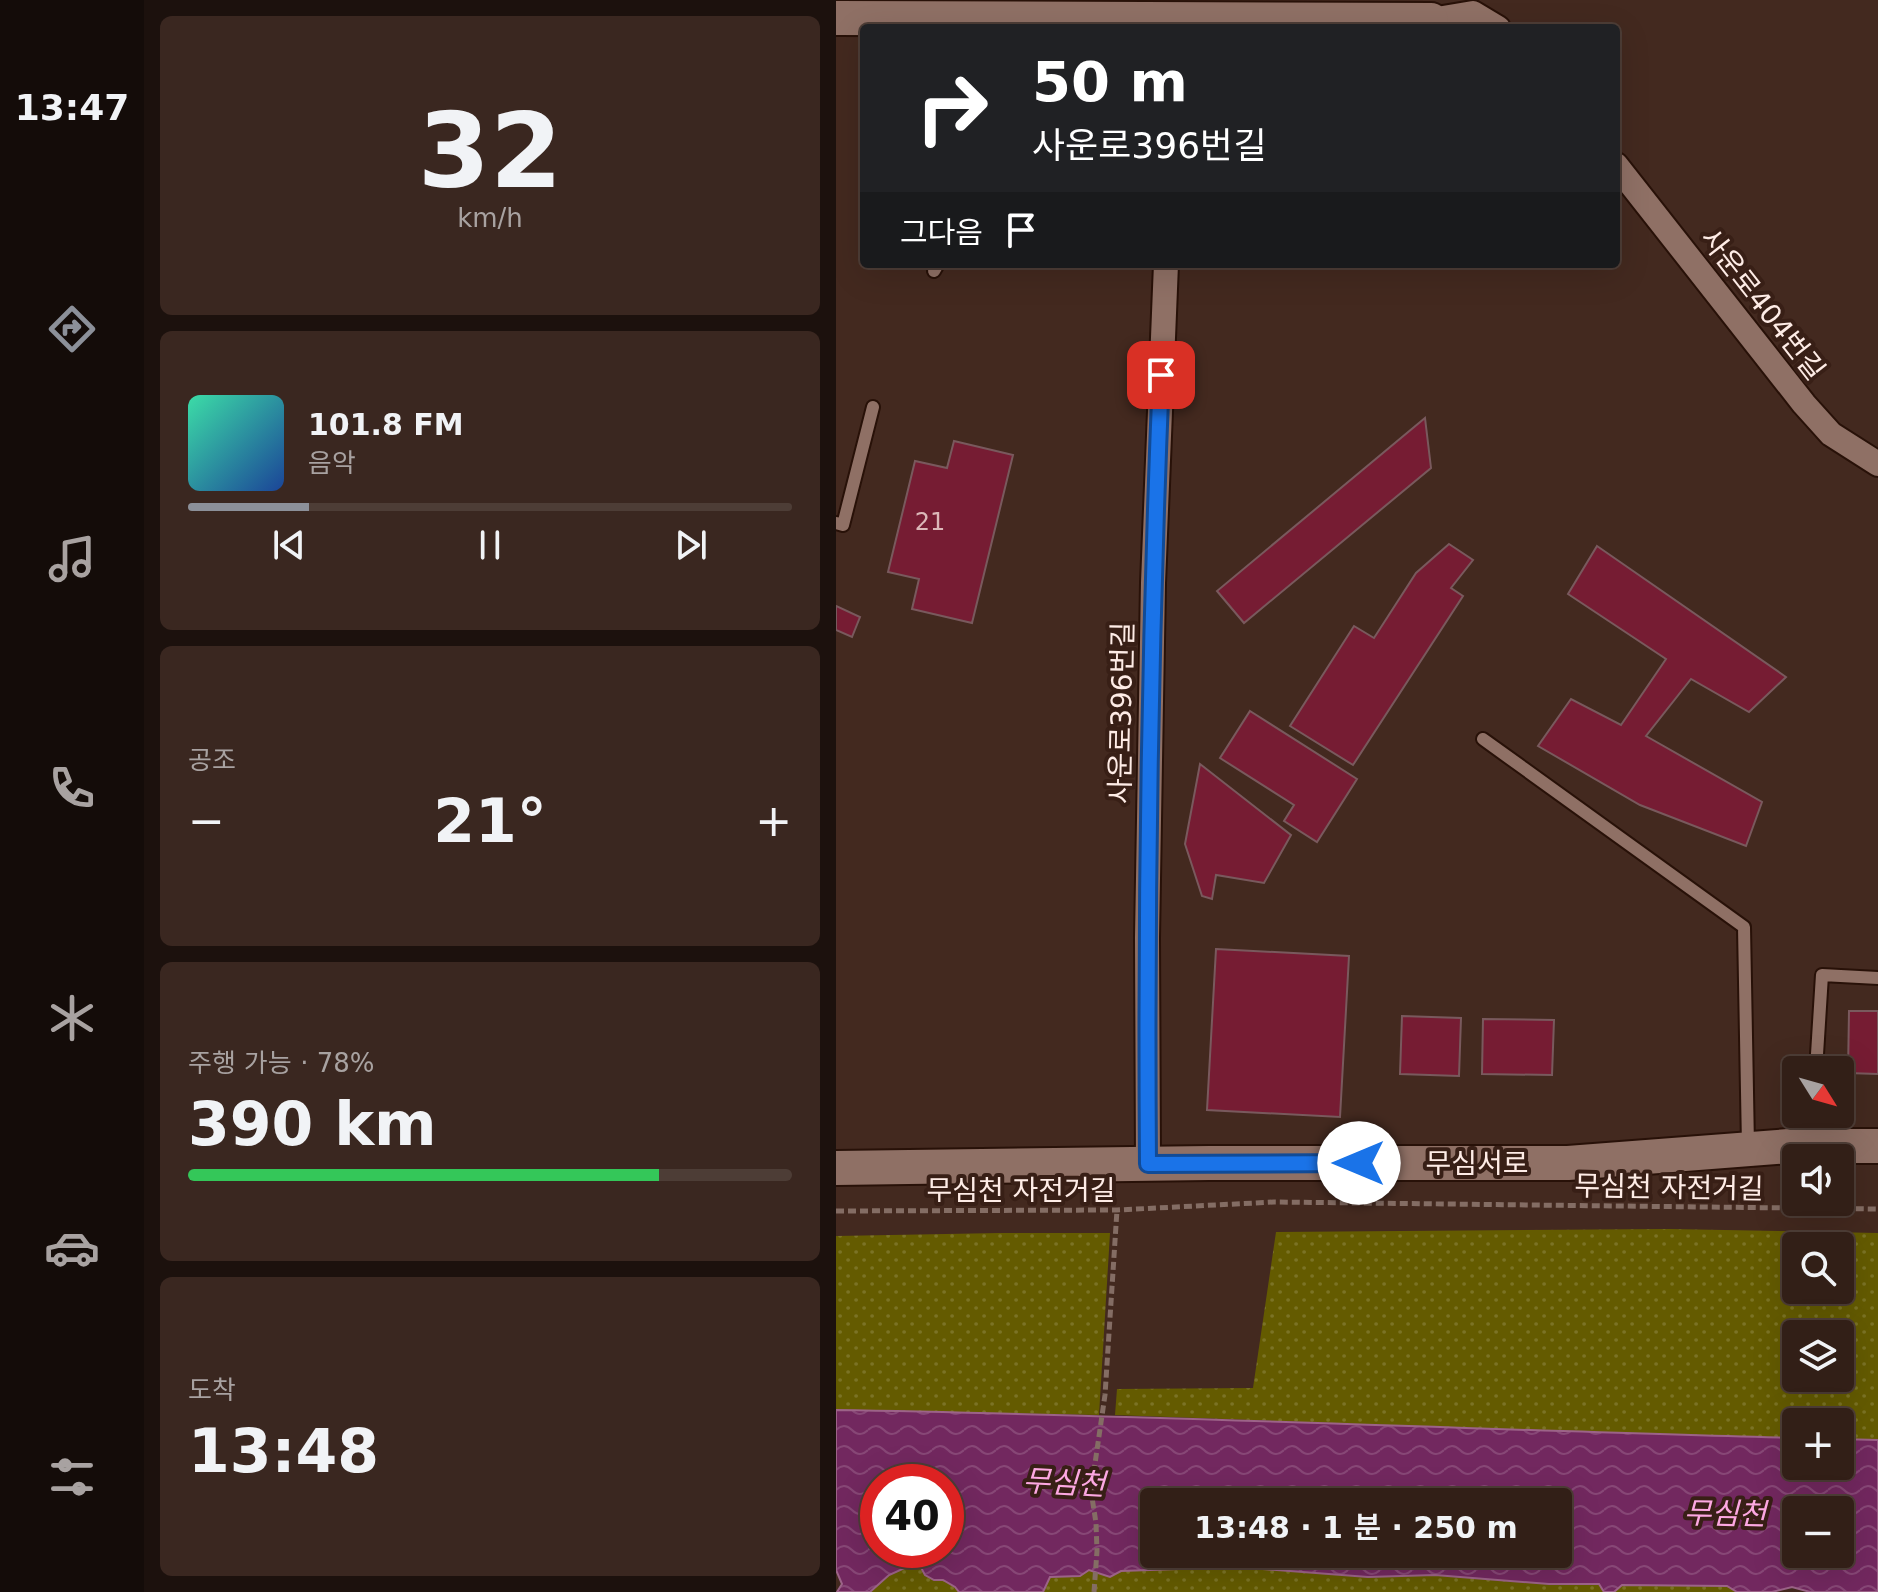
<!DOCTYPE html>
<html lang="ko">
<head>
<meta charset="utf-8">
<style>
  body { margin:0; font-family:"DejaVu Sans","Noto Sans KR",sans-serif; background:#3a2720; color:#f1f3f6; height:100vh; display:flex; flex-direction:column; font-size:30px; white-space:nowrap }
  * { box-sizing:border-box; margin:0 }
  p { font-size:26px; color:#a8a2a1 }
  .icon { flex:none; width:44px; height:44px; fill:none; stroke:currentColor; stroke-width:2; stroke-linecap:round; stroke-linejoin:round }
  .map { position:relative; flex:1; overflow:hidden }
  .side { display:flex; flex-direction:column; gap:16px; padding:16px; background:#1c110d; width:692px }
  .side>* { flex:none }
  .top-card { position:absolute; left:24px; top:24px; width:760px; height:244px; border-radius:8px; box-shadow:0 8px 32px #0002,0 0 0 2px #4d3d36; background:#202124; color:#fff; overflow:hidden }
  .needle { width:52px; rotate:127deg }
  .buttons { position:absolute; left:946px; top:1056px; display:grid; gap:16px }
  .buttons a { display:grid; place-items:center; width:72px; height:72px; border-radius:8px; background:#321f17; box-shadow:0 8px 32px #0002,0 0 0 2px #4d3d36; font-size:40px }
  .speed { position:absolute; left:24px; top:1464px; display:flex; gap:16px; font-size:40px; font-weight:700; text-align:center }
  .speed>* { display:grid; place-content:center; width:104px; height:104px; border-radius:50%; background:#321f17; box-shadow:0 8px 32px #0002,0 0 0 2px #4d3d36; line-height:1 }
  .speed .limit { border:12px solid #d22; background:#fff; color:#111 }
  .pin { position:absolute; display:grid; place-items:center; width:68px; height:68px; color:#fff; margin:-34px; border-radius:16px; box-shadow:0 4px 12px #0006 }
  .me { position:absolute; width:88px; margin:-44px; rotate:270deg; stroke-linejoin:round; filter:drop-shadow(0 0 6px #0008) }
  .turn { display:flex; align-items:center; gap:28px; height:168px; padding:0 40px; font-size:36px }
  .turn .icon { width:104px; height:104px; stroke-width:2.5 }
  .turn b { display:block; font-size:56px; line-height:68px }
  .then { display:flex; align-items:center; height:76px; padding:0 40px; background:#0003; gap:16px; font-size:30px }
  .big { font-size:60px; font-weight:600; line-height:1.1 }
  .side .tile { flex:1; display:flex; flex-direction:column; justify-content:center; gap:12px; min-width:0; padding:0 28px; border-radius:12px; background:#3a2720 }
  .side .dial { align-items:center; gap:0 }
  .dial b { font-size:104px; line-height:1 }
  .song { display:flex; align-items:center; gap:24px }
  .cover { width:96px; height:96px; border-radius:12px; background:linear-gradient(135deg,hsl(160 70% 55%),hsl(220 70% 35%)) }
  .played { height:8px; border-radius:4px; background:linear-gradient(90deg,#8c9099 20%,#4d3d36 20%) }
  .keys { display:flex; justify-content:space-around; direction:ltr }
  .heat { display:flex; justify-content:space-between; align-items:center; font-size:44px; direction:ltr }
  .charge { height:12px; border-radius:6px; background:linear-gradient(90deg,#34c759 78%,#4d3d36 0) }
  .trip { position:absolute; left:304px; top:1488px; width:432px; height:80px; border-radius:8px; background:#321f17; box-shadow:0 8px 32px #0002,0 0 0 2px #4d3d36; font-weight:600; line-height:80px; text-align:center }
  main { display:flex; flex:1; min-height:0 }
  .dock { display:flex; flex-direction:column; width:144px; justify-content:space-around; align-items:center; background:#140c09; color:#a8a2a1 }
  .dock .icon { width:56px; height:56px }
  .dock .current { color:#8c9099 }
  .dock b { font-size:36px; color:#f1f3f6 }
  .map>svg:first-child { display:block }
</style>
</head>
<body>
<main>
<nav class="dock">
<b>13:47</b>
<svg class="icon current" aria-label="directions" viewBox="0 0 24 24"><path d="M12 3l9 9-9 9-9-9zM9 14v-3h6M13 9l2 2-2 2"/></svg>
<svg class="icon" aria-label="music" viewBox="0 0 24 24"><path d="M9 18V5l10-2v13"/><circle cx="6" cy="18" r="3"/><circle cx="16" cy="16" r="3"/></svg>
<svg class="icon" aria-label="phone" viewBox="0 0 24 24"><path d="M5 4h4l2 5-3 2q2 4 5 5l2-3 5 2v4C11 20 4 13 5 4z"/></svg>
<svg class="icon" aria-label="climate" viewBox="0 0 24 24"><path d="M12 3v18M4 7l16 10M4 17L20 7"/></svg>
<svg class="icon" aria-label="car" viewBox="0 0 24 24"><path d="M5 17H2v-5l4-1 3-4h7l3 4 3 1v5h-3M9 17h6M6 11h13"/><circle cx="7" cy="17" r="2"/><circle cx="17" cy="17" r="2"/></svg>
<svg class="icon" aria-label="filters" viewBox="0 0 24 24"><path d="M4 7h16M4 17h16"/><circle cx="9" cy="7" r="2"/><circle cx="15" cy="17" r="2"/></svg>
</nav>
<section class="side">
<div class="tile dial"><b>32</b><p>km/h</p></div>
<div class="tile">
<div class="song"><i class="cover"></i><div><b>101.8 FM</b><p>음악</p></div></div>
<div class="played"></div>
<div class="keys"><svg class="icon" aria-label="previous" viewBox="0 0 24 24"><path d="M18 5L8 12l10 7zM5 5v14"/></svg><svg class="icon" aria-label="pause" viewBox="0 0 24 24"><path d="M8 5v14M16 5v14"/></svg><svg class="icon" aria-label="next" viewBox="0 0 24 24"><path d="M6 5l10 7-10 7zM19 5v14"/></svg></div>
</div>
<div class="tile"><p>공조</p>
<div class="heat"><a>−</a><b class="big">21°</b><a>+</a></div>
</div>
<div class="tile"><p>주행 가능 · 78%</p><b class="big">390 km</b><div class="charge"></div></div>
<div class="tile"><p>도착</p><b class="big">13:48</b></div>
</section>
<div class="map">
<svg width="1042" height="1592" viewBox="0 0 1042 1592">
  <defs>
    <pattern id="grass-dots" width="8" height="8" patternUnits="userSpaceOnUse" patternTransform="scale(2)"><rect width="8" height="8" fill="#645b00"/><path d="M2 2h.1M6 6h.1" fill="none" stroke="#7b7325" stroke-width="1.8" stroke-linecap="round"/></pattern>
    <pattern id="water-waves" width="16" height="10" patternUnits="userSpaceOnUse" patternTransform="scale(2)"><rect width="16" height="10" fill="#72285f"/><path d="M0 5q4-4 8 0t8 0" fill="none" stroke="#874776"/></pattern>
  </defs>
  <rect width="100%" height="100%" fill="#43291f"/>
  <!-- grass -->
  <g fill="url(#grass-dots)" fill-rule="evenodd">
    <path d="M833 1229 1042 1233V1440L1004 1439V1422H960V1438L791 1434 279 1415 281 1389 417 1388 440 1232ZM960 1246H1004V1290H960ZM960 1334H1004V1378H960Z"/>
    <path d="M164 1233H274L263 1415 0 1410V1236Z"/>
    <path d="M82 1562 119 1587 123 1592H34L52 1575Z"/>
    <path d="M401 1567 532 1577 599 1575 713 1584H763L768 1592H207L214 1577 244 1576 253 1569 274 1577 285 1571Z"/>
    <path d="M786 1585 891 1586 901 1592H778Z"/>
  </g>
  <!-- water -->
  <path fill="url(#water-waves)" stroke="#9c6388" stroke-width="2" fill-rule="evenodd" d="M0 1410C320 1415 640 1430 960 1438V1466H1004V1439L1042 1440V1592H974L956 1587 936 1592H901L891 1586 786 1585 778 1592H768L763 1584H713L599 1575 532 1577 401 1567 285 1571 274 1577 253 1570 244 1576 214 1577 207 1592H123L119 1587 107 1580H98L89 1575 82 1562 53 1575 34 1592H1L6 1584 0 1570ZM42 1482H110V1550H42ZM722 1502V1554H318V1502ZM1004 1510V1554H960V1510Z"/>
  <!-- building -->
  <g fill="#761c33" stroke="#79595d" stroke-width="2">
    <path d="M589 418 595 468 408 623 381 591Z"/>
    <path d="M118 441 177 455 136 623 76 609 83 579 52 572 79 461 111 468Z"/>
    <path d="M613 544 637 560 615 588 627 596 517 765 454 726 518 626 538 638 580 573Z"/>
    <path d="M761 546 950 677 913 712 855 679 810 736 926 802 910 846 804 805 702 746 735 699 785 725 830 659 732 594Z"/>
    <path d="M0 606 24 617 16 637 0 630Z"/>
    <path d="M414 711 521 779 481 842 448 821 458 805 384 758Z"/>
    <path d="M364 764 455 835 428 883 380 875 376 899 366 896 349 844Z"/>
    <path d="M380 949 513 956 504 1117 371 1110Z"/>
    <path d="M1013 1011H1042V1074L1012 1073Z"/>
    <path d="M566 1016 625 1018 623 1076 564 1074Z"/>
    <path d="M647 1019 718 1020 716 1075 646 1074Z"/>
  </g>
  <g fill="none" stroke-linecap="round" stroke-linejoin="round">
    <!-- lane casing -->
    <g stroke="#281108" stroke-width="16">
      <g id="lane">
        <path d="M98 271 102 264"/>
        <path d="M0 523 7 525 37 407"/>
        <path d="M647 739 908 927 912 1146"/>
        <path d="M980 1070 986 975 1042 978"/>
        <path d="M975 1143 977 1114"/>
      </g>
    </g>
    <!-- street casing -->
    <g stroke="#281108" stroke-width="28">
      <g id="street">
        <path d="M595 20 637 13 662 28"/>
        <path d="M780 165 968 404 995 434 1042 464"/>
        <path d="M312 1164 311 938 317 583 330 264"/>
      </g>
    </g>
    <!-- secondary casing -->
    <g stroke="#281108" stroke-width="38">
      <g id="secondary">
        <path d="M0 18 595 20"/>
        <path d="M0 1168 373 1163H732L953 1146H1042"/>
      </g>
    </g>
    <!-- path -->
    <g stroke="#846d64" stroke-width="5" stroke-dasharray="8 4" stroke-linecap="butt">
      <path d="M0 1211 281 1210 438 1202 1042 1209"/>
      <path d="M258 1592 261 1551 260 1523 255 1491 269 1395 281 1210"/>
    </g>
    <!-- lane -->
    <use href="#lane" stroke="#8f7065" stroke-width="12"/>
    <!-- street -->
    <use href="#street" stroke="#8f7065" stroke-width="24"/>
    <!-- secondary -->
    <use href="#secondary" stroke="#8f7065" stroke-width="34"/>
  </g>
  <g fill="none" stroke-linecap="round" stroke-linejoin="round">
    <!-- route casing -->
    <g stroke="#114b97" stroke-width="20">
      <path id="route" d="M325 375C314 638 310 901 312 1164L523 1163"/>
    </g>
    <!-- route -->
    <use href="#route" stroke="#1a73e8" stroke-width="14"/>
  </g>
  <g text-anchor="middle" stroke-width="8" stroke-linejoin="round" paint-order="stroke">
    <!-- number labels -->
    <g font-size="24" fill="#dcb8b9">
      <text x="94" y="530">21</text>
    </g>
    <!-- street labels -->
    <g font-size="28" fill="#feece6" stroke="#381f16">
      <text transform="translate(927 304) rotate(52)" y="10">사운로404번길</text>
      <text transform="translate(285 713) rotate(-89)" y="10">사운로396번길</text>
      <text x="641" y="1173">무심서로</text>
      <text transform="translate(833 1187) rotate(1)" y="10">무심천 자전거길</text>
      <text x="185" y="1200">무심천 자전거길</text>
    </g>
    <!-- water labels -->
    <g font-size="30" font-style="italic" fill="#fda8e2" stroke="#381f16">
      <text transform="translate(228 1483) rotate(3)" y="10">무심천</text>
      <text transform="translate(889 1514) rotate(1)" y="10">무심천</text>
    </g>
  </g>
</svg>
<div class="buttons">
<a><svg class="needle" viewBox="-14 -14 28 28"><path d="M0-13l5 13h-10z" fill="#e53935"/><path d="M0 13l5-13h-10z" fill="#a8a2a1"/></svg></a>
<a><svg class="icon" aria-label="sound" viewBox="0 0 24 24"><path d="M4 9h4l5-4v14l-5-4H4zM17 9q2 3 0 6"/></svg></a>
<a><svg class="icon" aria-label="search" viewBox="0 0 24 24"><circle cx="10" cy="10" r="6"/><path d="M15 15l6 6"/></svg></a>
<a><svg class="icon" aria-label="layers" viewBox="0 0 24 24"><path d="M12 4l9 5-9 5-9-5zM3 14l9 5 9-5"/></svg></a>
<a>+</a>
<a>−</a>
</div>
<div class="speed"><div class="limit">40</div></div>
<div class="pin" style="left:325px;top:375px;background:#d93025"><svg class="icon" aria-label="arrive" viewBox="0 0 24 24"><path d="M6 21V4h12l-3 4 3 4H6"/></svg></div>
<svg class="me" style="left:523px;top:1163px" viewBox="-20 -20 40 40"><circle r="19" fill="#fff"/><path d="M0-13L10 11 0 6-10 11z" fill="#1a73e8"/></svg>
<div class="trip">13:48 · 1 분 · 250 m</div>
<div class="top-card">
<div class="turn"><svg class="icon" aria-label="right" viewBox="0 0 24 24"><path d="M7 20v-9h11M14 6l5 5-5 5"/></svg><div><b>50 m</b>사운로396번길</div></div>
<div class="then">그다음<svg class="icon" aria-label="arrive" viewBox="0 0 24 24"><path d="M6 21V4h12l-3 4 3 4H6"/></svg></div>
</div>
</div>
</main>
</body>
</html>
